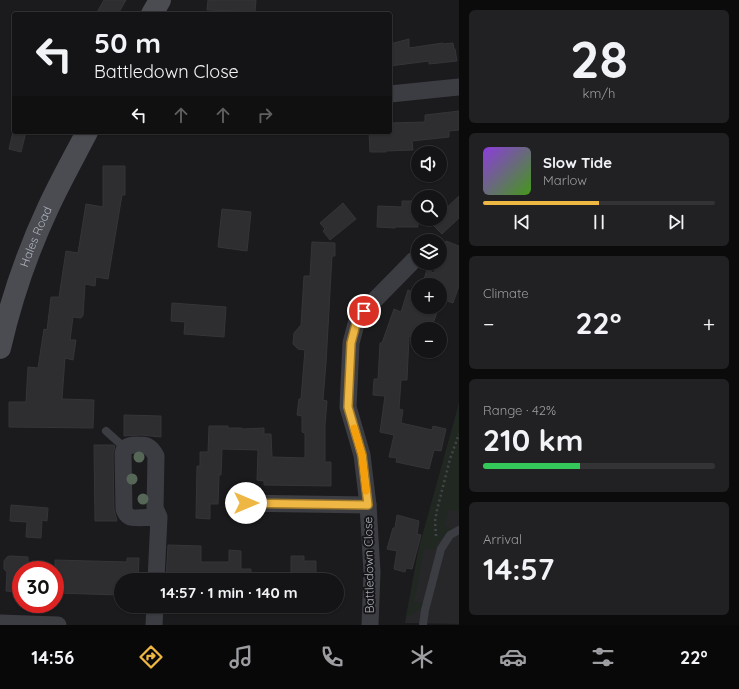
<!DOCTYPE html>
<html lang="en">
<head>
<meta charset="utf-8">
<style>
  body { margin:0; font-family:Quicksand,sans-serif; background:#212123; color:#f1f3f6; height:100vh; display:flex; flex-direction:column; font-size:15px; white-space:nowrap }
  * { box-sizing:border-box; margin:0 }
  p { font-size:13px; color:#9d9ea1 }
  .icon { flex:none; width:22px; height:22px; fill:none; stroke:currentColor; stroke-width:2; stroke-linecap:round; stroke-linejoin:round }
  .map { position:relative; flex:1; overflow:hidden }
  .details { display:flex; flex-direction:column; gap:10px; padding:10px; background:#0b0b0c; width:280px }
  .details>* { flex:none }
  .guide { position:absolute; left:12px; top:12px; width:380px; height:122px; border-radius:4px; box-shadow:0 1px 3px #0004,0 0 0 1px #333335; background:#141416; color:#f1f3f6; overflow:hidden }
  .buttons { position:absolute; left:411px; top:146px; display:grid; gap:8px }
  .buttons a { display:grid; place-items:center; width:36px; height:36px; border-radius:50%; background:#141416; box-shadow:0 1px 3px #0004,0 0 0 1px #333335; font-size:20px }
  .speed { position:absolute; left:12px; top:561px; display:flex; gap:8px; font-size:20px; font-weight:700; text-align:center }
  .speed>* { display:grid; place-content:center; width:52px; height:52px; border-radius:50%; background:#141416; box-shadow:0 1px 3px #0004,0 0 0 1px #333335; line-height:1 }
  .speed .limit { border:6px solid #d22; background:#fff; color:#111 }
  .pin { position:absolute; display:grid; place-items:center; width:34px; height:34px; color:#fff; margin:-17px; border:2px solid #fff; border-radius:50%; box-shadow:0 1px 4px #0007 }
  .me { position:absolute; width:44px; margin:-22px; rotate:90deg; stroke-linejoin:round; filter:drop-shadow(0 0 3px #0008) }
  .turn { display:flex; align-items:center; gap:14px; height:84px; padding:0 16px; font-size:18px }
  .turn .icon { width:52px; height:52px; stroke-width:2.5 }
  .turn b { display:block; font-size:28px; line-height:34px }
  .lanes { display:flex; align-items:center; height:38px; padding:0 16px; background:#0003; justify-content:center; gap:20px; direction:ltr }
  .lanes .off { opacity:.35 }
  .big { font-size:30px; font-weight:800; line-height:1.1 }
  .details .card { flex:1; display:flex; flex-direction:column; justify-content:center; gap:6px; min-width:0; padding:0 14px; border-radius:6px; background:#212123 }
  .details .dial { align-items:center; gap:0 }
  .dial b { font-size:52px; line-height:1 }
  .song { display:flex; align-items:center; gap:12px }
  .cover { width:48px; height:48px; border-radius:6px; background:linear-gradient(135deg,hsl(270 70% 55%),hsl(100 70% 35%)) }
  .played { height:4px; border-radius:2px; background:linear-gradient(90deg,#eeb642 50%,#333335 50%) }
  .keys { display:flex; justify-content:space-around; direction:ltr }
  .heat { display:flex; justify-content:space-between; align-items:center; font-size:22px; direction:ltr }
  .charge { height:6px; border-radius:3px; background:linear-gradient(90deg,#34c759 42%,#333335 0) }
  .trip { position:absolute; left:114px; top:573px; width:230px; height:40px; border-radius:20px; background:#141416; box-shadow:0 1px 3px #0004,0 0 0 1px #333335; font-weight:800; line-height:40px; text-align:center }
  .tabs { display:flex; height:64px; justify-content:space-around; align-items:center; background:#080809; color:#9d9ea1 }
  .tabs .icon { width:28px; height:28px }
  .tabs .on { color:#eeb642 }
  .tabs b { font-size:18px; color:#f1f3f6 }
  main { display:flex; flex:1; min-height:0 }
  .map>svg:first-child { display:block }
</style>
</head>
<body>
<main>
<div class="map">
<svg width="459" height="625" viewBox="0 0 459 625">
  <rect width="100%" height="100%" fill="#1b1b1d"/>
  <!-- built -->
  <path fill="#27272a" d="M459 402V624L405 623 419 548 457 411Z"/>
  <!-- green -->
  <path fill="#212822" d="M459 402V511L449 509 445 526 454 529 440 540 435 549 432 550 424 549 414 602 424 603 423 607 410 616 406 617 419 548 457 411Z"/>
  <!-- building -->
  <g fill="#2e2e31" stroke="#353539">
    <path d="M104 0H126L118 14H96Z"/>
    <path d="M208 0H256L255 12 207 10Z"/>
    <path d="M409 39V48L443 43V44L453 43 454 49H455L457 61 429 64V61L390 66V44Z"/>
    <path d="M459 111V130L449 131V137L412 141 413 150 386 151V152H370L369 132H390V123L425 122V115Z"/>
    <path d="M13 132H26L21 152 9 149Z"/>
    <path d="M103 166H125V195H122L108 279 96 277 95 286 85 284 83 316H82L81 318 73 317 70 340H76L73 360 65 358 62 399 94 400 93 428 9 427V402H26L28 367 38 368 44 329 47 330 51 297H59L66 251 78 253 86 204 103 207Z"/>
    <path d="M459 196V218L442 234 431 223 435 219H440V214Z"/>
    <path d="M402 201H418V227H395V228L377 227 378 206 402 207Z"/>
    <path d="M343 203 356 219 330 240 323 231 325 229 320 223Z"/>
    <path d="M222 209 251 212 247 251 218 247Z"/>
    <path d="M446 241 459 246V286L453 303 442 299 440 304V285H422L427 270 434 273 438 263H440V258Z"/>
    <path d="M312 242 335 243V256H332L326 363 323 400 327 401 325 425V462H331V486L264 485V481L257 480 258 450 222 449 221 475H219L218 504H210V519L196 518 197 466H200V452H208L209 426H228V428H242V429L264 428V434H271L272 457 305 458V433L302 432V416L297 415 299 399H301L305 350 298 349 293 344 294 333 301 325 304 276H310Z"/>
    <path d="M408 290 418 294V307H439L431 329H418V339L409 336 407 380H401L399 409 403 410 401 423 432 430 433 426 446 429 441 451 434 450 429 469 396 462 397 458 389 457 394 435 380 432 385 396 373 395 374 379H378L380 343H382L394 309 401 312Z"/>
    <path d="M172 303 226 307 224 337 184 334 185 322 171 321Z"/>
    <path d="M124 415 161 416V437L141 435 124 436Z"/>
    <path d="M94 445H113L115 446 113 454 114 509 117 521H95Z"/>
    <path d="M11 505 48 508 47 521 42 520 41 538 26 537 27 522 10 521Z"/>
    <path d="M397 515 419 521 417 534 421 535 412 569 406 568 405 572 394 569 397 551 387 549 393 528H395Z"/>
    <path d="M168 545 201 546V562H229V550L241 551V569H251V580H166Z"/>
    <path d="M10 556 28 557V570H21V592L6 591 7 572 4 569V561L7 557Z"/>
    <path d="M291 556H304V561H316V580H291Z"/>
    <path d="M127 558H139L138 580H121V595L55 593V560L127 562Z"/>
  </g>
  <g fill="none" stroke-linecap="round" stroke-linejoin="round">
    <!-- path -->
    <path stroke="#424449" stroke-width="2.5" stroke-dasharray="2 3" stroke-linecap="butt" d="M436 536 435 521 437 510 450 459 459 434"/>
    <!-- lane -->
    <g stroke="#3c3d42" stroke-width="8">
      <path d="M106 431 125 448"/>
      <path d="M423 625 425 610 441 549 450 535 459 530"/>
    </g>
    <!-- street -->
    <g stroke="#3c3d42" stroke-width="17">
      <path d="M390 94 459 87"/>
      <path d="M246 503 368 505"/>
      <path d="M156 580 159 517 155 508 156 456C154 452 151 448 147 446 144 445 140 445 137 445 130 445 124 446 123 454L124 509C125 513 126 515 130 517 134 519 153 517 159 517"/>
      <path d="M0 623 58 625"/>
      <path d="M154 625 155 606"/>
      <path d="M370 625 372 572 368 505 362 455 348 407 351 343 356 324 364 311 414 260"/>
    </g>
    <!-- secondary -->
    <g stroke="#4a4c52" stroke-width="22">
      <path d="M152 14 160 0"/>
      <path id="s1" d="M0 348C11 300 27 253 48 208 60 182 74 157 87 132"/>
    </g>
  </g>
  <!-- trees -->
  <g fill="#566758">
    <circle cx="139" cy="457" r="5.5"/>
    <circle cx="132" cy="479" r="5.5"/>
    <circle cx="143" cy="499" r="5.5"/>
  </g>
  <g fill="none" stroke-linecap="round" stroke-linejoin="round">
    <!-- route casing -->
    <g stroke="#9b762b" stroke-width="10">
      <path id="route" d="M246 503 368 505 362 455 348 407 351 343 356 324 364 311"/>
    </g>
    <!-- route -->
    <use href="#route" stroke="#eeb642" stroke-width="7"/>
    <!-- slow -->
    <path stroke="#f59e0b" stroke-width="7" d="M354 428 362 455 366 491"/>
  </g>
  <g text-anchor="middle" stroke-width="4" stroke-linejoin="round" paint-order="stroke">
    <!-- street labels -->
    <g font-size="12" fill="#aeb2bc" stroke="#161618">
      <text dy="4" stroke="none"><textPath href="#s1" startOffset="117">Hales Road</textPath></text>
      <text transform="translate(369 565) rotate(-91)" y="4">Battledown Close</text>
    </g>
  </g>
</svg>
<div class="buttons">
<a><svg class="icon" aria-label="sound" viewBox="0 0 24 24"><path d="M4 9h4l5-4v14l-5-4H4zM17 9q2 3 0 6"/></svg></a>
<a><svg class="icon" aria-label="search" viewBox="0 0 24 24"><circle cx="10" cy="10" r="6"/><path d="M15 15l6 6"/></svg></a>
<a><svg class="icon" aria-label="layers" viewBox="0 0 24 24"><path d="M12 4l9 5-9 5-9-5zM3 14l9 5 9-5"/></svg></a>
<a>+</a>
<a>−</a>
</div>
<div class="speed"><div class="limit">30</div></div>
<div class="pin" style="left:364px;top:311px;background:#d93025"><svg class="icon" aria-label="arrive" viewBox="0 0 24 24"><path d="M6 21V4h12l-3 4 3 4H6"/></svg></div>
<svg class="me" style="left:246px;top:503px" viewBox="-20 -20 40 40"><circle r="19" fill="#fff"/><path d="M0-13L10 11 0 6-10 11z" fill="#eeb642"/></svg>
<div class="trip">14:57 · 1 min · 140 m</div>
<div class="guide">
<div class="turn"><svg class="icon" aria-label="left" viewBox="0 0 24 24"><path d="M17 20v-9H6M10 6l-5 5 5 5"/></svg><div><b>50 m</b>Battledown Close</div></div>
<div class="lanes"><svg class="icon" aria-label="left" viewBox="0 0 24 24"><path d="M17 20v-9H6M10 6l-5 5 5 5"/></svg><svg class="icon off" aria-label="ahead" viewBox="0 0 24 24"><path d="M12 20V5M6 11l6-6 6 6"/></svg><svg class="icon off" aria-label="ahead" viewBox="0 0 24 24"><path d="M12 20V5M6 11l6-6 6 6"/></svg><svg class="icon off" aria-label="right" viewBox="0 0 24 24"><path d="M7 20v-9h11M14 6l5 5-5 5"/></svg></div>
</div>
</div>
<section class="details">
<div class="card dial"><b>28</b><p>km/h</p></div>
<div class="card">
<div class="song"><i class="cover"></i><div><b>Slow Tide</b><p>Marlow</p></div></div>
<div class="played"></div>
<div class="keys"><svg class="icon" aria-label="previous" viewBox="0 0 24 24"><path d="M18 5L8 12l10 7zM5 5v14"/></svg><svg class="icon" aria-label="pause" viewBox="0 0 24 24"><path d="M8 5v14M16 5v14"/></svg><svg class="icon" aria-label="next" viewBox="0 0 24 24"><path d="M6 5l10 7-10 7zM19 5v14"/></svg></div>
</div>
<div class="card"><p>Climate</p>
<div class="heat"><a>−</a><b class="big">22°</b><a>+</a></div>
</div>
<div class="card"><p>Range · 42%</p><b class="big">210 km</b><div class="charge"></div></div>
<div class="card"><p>Arrival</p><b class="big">14:57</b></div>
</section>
</main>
<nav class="tabs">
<b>14:56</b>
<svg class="icon on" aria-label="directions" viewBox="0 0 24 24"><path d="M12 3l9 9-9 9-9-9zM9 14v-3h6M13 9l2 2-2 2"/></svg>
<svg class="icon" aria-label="music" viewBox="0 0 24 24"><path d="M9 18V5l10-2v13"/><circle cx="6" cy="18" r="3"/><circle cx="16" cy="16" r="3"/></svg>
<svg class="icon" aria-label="phone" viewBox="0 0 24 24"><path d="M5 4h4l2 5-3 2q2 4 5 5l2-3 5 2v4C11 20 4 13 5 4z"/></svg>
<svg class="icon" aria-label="climate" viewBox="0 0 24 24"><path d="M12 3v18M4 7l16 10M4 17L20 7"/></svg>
<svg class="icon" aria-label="car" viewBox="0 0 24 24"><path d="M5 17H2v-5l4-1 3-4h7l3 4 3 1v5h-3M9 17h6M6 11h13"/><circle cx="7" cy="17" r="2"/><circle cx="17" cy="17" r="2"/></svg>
<svg class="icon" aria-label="filters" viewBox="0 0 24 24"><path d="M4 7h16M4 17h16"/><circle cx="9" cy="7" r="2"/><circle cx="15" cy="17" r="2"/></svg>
<b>22°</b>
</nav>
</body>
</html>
